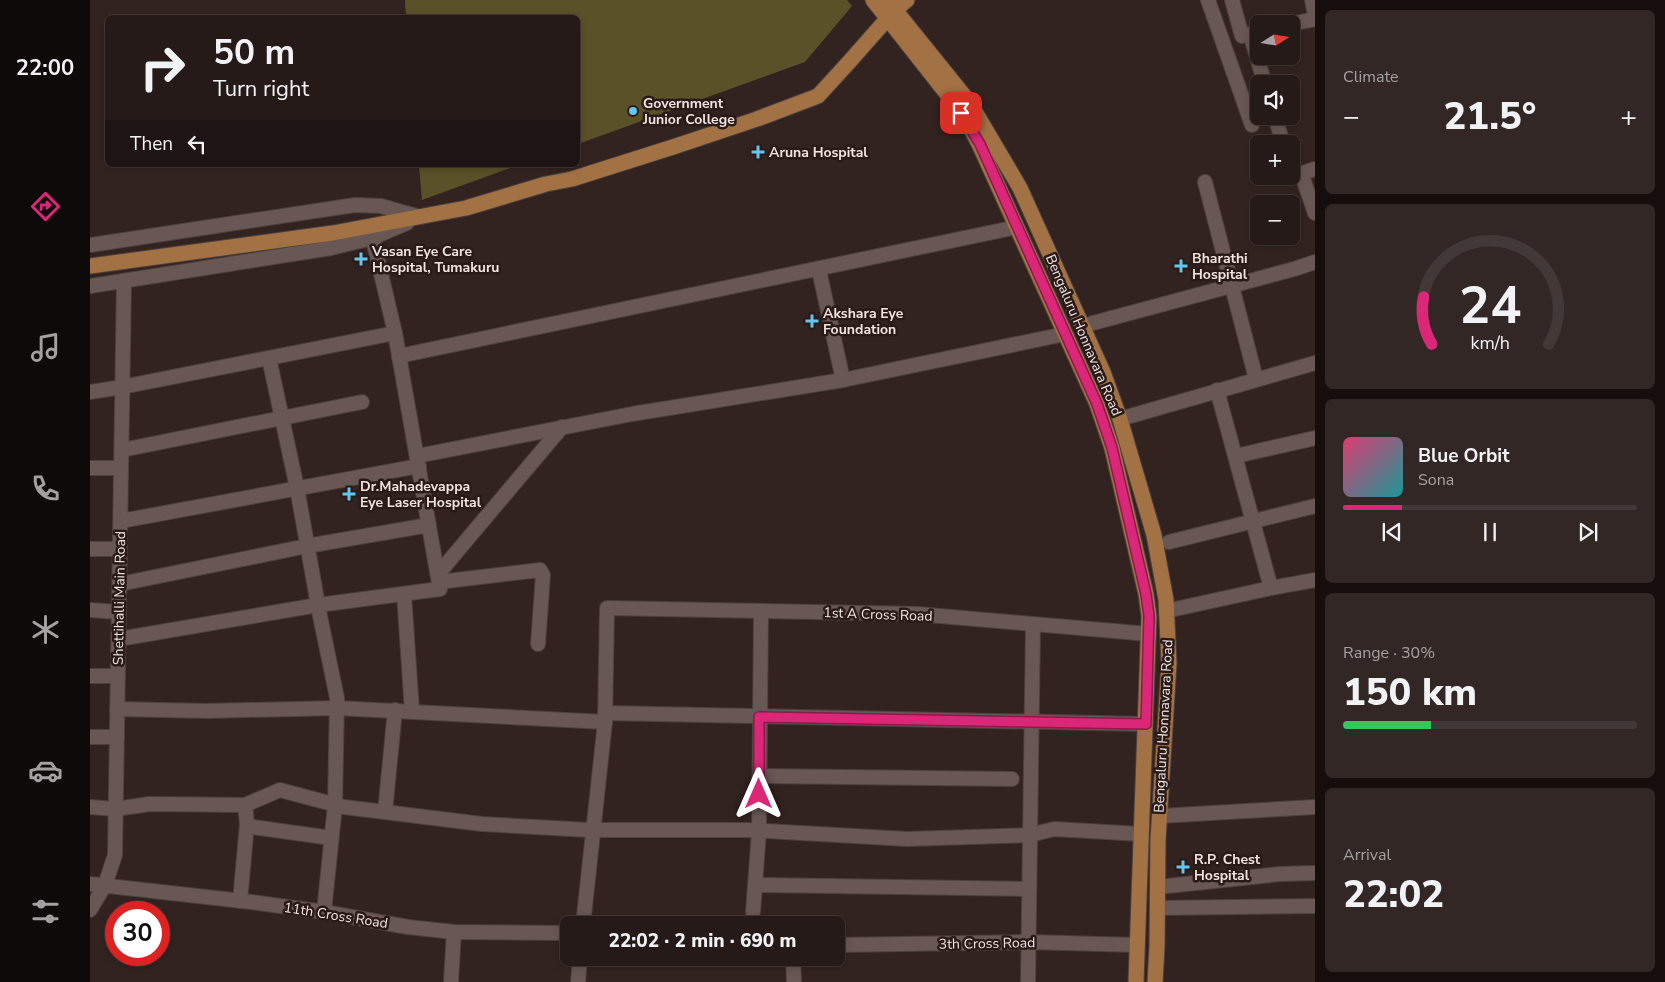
<!DOCTYPE html>
<html lang="en">
<head>
<meta charset="utf-8">
<style>
  body { margin:0; font-family:"Nunito Sans",sans-serif; background:#322725; color:#f1f3f6; height:100vh; display:flex; flex-direction:column; font-size:19px; white-space:nowrap }
  * { box-sizing:border-box; margin:0 }
  p { font-size:16px; color:#a4a1a2 }
  .icon { flex:none; width:28px; height:28px; fill:none; stroke:currentColor; stroke-width:2; stroke-linecap:round; stroke-linejoin:round }
  .map { position:relative; flex:1; overflow:hidden }
  .details { display:flex; flex-direction:column; gap:10px; padding:10px; background:#150e0d; width:350px }
  .details>* { flex:none }
  .top-card { position:absolute; left:15px; top:15px; width:475px; height:152px; border-radius:8px; box-shadow:0 2px 8px #0003,0 0 0 1px #423837; background:#261a18; color:#f1f3f6; overflow:hidden }
  .needle { width:32px; rotate:78deg }
  .buttons { position:absolute; left:1160px; top:15px; display:grid; gap:10px }
  .buttons a { display:grid; place-items:center; width:50px; height:50px; border-radius:8px; background:#261a18; box-shadow:0 2px 8px #0003,0 0 0 1px #423837; font-size:25px }
  .speed { position:absolute; left:15px; top:901px; display:flex; gap:10px; font-size:25px; font-weight:700; text-align:center }
  .speed>* { display:grid; place-content:center; width:65px; height:65px; border-radius:50%; background:#261a18; box-shadow:0 2px 8px #0003,0 0 0 1px #423837; line-height:1 }
  .speed .limit { border:8px solid #d22; background:#fff; color:#111 }
  .pin { position:absolute; display:grid; place-items:center; width:42px; height:42px; color:#fff; margin:-21px; border-radius:10px; box-shadow:0 2px 8px #0006 }
  .me { position:absolute; width:55px; margin:-28px; rotate:0deg; stroke-linejoin:round; filter:drop-shadow(0 0 4px #0008) }
  .turn { display:flex; align-items:center; gap:18px; height:105px; padding:0 25px; font-size:22px }
  .turn .icon { width:65px; height:65px; stroke-width:2.5 }
  .turn b { display:block; font-size:35px; line-height:42px }
  .then { display:flex; align-items:center; height:48px; padding:0 25px; background:#0003; gap:10px; font-size:19px }
  .big { font-size:38px; font-weight:800; line-height:1.1 }
  .details .card { flex:1; display:flex; flex-direction:column; justify-content:center; gap:8px; min-width:0; padding:0 18px; border-radius:8px; background:#322725 }
  .details .dial { align-items:center; gap:0 }
  .dial svg { height:130px; overflow:visible; fill:none; stroke:#423837; stroke-width:7; stroke-linecap:round; text-anchor:middle }
  .dial text { fill:#f1f3f6; stroke:none }
  .song { display:flex; align-items:center; gap:15px }
  .cover { width:60px; height:60px; border-radius:8px; background:linear-gradient(135deg,hsl(340 70% 55%),hsl(180 70% 35%)) }
  .played { height:5px; border-radius:2px; background:linear-gradient(90deg,#db2777 20%,#423837 20%) }
  .keys { display:flex; justify-content:space-around; direction:ltr }
  .heat { display:flex; justify-content:space-between; align-items:center; font-size:28px; direction:ltr }
  .charge { height:8px; border-radius:4px; background:linear-gradient(90deg,#34c759 30%,#423837 0) }
  .trip { position:absolute; left:470px; top:916px; width:285px; height:50px; border-radius:8px; background:#261a18; box-shadow:0 2px 8px #0003,0 0 0 1px #423837; font-weight:800; line-height:50px; text-align:center }
  main { display:flex; flex:1; min-height:0 }
  .menu { display:flex; flex-direction:column; width:90px; justify-content:space-around; align-items:center; background:#0f0a0a; color:#a4a1a2 }
  .menu .icon { width:35px; height:35px }
  .menu .on { color:#db2777 }
  .menu b { font-size:22px; color:#f1f3f6 }
  .map>svg:first-child { display:block }
</style>
</head>
<body>
<main>
<nav class="menu">
<b>22:00</b>
<svg class="icon on" aria-label="directions" viewBox="0 0 24 24"><path d="M12 3l9 9-9 9-9-9zM9 14v-3h6M13 9l2 2-2 2"/></svg>
<svg class="icon" aria-label="music" viewBox="0 0 24 24"><path d="M9 18V5l10-2v13"/><circle cx="6" cy="18" r="3"/><circle cx="16" cy="16" r="3"/></svg>
<svg class="icon" aria-label="phone" viewBox="0 0 24 24"><path d="M5 4h4l2 5-3 2q2 4 5 5l2-3 5 2v4C11 20 4 13 5 4z"/></svg>
<svg class="icon" aria-label="climate" viewBox="0 0 24 24"><path d="M12 3v18M4 7l16 10M4 17L20 7"/></svg>
<svg class="icon" aria-label="car" viewBox="0 0 24 24"><path d="M5 17H2v-5l4-1 3-4h7l3 4 3 1v5h-3M9 17h6M6 11h13"/><circle cx="7" cy="17" r="2"/><circle cx="17" cy="17" r="2"/></svg>
<svg class="icon" aria-label="filters" viewBox="0 0 24 24"><path d="M4 7h16M4 17h16"/><circle cx="9" cy="7" r="2"/><circle cx="15" cy="17" r="2"/></svg>
</nav>
<div class="map">
<svg width="1225" height="982" viewBox="0 0 1225 982">
  <rect width="100%" height="100%" fill="#332320"/>
  <!-- green -->
  <g fill="#5a5129">
    <path d="M315 0H757L762 6 715 62 488 144V18L316 17Z"/>
    <path d="M329 165H428L332 200Z"/>
  </g>
  <g fill="none" stroke-linecap="round" stroke-linejoin="round">
    <!-- minor casing -->
    <g stroke="#4d403e" stroke-width="16">
      <g id="minor">
        <path d="M1118 0 1162 125"/>
        <path d="M1142 0 1152 36"/>
        <path d="M1222 0 1225 15"/>
        <path d="M1201 24 1225 19"/>
        <path d="M1160 34 1175 84"/>
        <path d="M1185 116 1193 144"/>
        <path d="M1201 170 1203 176 1225 169"/>
        <path d="M1211 173 1225 213"/>
        <path d="M1115 182 1166 379"/>
        <path d="M0 245 265 205 291 206 330 217"/>
        <path d="M729 270 753 380"/>
        <path d="M0 286 241 248 282 238 317 223"/>
        <path d="M992 326 1204 269 1225 262"/>
        <path d="M309 356 927 227"/>
        <path d="M179 358 207 488 230 616 247 698 245 805 234 912"/>
        <path d="M1127 390 1181 588"/>
        <path d="M0 392 32 387 305 333"/>
        <path d="M1030 419 1225 363"/>
        <path d="M32 450 272 402"/>
        <path d="M327 456 542 414 753 380 975 334"/>
        <path d="M1146 456 1225 438"/>
        <path d="M0 468H31"/>
        <path d="M31 521 329 466"/>
        <path d="M1079 542 1225 506"/>
        <path d="M0 549H30"/>
        <path d="M348 574 472 427"/>
        <path d="M349 582 450 570 453 575 448 644"/>
        <path d="M30 584 217 546 339 525"/>
        <path d="M314 594 322 711"/>
        <path d="M0 610 29 612"/>
        <path d="M1076 611 1181 588 1225 580"/>
        <path d="M29 639 228 605 350 589 305 333 280 227"/>
        <path d="M0 676H28"/>
        <path d="M27 709 116 711 247 708 515 722"/>
        <path d="M515 713 1055 724"/>
        <path d="M0 737H27"/>
        <path d="M669 776 922 779"/>
        <path d="M155 805 157 824 163 827 241 838"/>
        <path d="M0 807 25 809 60 804 155 805 190 790 254 807 392 824 499 830H658L817 839 940 835 964 829 1051 834"/>
        <path d="M295 812 305 710"/>
        <path d="M1070 816 1225 807"/>
        <path d="M0 884 161 902 234 912 318 927 364 932 479 933"/>
        <path d="M665 885 939 889"/>
        <path d="M1068 887 1190 874 1225 873"/>
        <path d="M150 901 157 824"/>
        <path d="M1067 908 1225 906"/>
        <path d="M0 910 15 885 25 855 34 281"/>
        <path d="M663 912 669 831 671 612"/>
        <path d="M493 925 515 722 517 608 827 614 1059 634"/>
        <path d="M746 945 938 942 1047 945"/>
        <path d="M703 958 704 982"/>
        <path d="M361 982 364 932"/>
        <path d="M488 982 490 958"/>
        <path d="M938 982 943 625"/>
      </g>
    </g>
    <!-- major casing -->
    <g stroke="#4d403e" stroke-width="17">
      <g id="major">
        <path d="M783 0 861 99 880 127 889 144 1007 404 1022 448 1056 594 1059 616 1046 982"/>
        <path d="M797 0 880 103 930 188 1013 372 1030 419 1064 535 1076 600 1079 663 1068 840 1067 947 1065 982"/>
        <path d="M0 266 243 233 376 208 456 184 482 179 583 147 667 119 728 96 760 61 805 10 817 0"/>
      </g>
    </g>
    <!-- minor -->
    <use href="#minor" stroke="#695753" stroke-width="14"/>
    <!-- major -->
    <use href="#major" stroke="#a37244" stroke-width="15"/>
  </g>
  <g fill="none" stroke-linecap="round" stroke-linejoin="round">
    <!-- route casing -->
    <g stroke="#8e194d" stroke-width="12">
      <path id="route" d="M669 794V717L1056 724 1059 616 1056 594 1022 448 1007 404 890 144 871 113"/>
    </g>
    <!-- route -->
    <use href="#route" stroke="#db2777" stroke-width="9"/>
  </g>
  <!-- markers -->
  <g fill="#64c5ee" stroke="#291a17" stroke-width="2">
    <circle cx="543" cy="111" r="5"/>
    <path d="M665.5 144.5h5v5h5v5h-5v5h-5v-5h-5v-5h5z"/>
    <path d="M268.5 251.5h5v5h5v5h-5v5h-5v-5h-5v-5h5z"/>
    <path d="M1088.5 258.5h5v5h5v5h-5v5h-5v-5h-5v-5h5z"/>
    <path d="M719.5 313.5h5v5h5v5h-5v5h-5v-5h-5v-5h5z"/>
    <path d="M256.5 486.5h5v5h5v5h-5v5h-5v-5h-5v-5h5z"/>
    <path d="M1090.5 859.5h5v5h5v5h-5v5h-5v-5h-5v-5h5z"/>
  </g>
  <g text-anchor="middle" stroke-width="5" stroke-linejoin="round" paint-order="stroke">
    <!-- poi labels -->
    <g font-size="14" font-weight="bold" fill="#efe4e2" stroke="#291a17" text-anchor="start">
      <text x="553" y="108">Government<tspan x="553" dy="16">Junior College</tspan></text>
      <text x="679" y="157">Aruna Hospital</text>
      <text x="282" y="256">Vasan Eye Care<tspan x="282" dy="16">Hospital, Tumakuru</tspan></text>
      <text x="1102" y="263">Bharathi<tspan x="1102" dy="16">Hospital</tspan></text>
      <text x="733" y="318">Akshara Eye<tspan x="733" dy="16">Foundation</tspan></text>
      <text x="270" y="491">Dr.Mahadevappa<tspan x="270" dy="16">Eye Laser Hospital</tspan></text>
      <text x="1104" y="864">R.P. Chest<tspan x="1104" dy="16">Hospital</tspan></text>
    </g>
    <!-- street labels -->
    <g font-size="14" fill="#efe4e2" stroke="#291a17">
      <text transform="translate(994 335) rotate(67)" y="5">Bengaluru Honnavara Road</text>
      <text transform="translate(29 598) rotate(-89)" y="5">Shettihalli Main Road</text>
      <text transform="translate(788 614) rotate(2)" y="5">1st A Cross Road</text>
      <text transform="translate(1073 726) rotate(-87)" y="5">Bengaluru Honnavara Road</text>
      <text transform="translate(246 915) rotate(9)" y="5">11th Cross Road</text>
      <text transform="translate(897 943) rotate(-1)" y="5">3th Cross Road</text>
    </g>
  </g>
</svg>
<div class="buttons">
<a><svg class="needle" viewBox="-14 -14 28 28"><path d="M0-13l5 13h-10z" fill="#e53935"/><path d="M0 13l5-13h-10z" fill="#a4a1a2"/></svg></a>
<a><svg class="icon" aria-label="sound" viewBox="0 0 24 24"><path d="M4 9h4l5-4v14l-5-4H4zM17 9q2 3 0 6"/></svg></a>
<a>+</a>
<a>−</a>
</div>
<div class="speed"><div class="limit">30</div></div>
<div class="pin" style="left:871px;top:113px;background:#d93025"><svg class="icon" aria-label="arrive" viewBox="0 0 24 24"><path d="M6 21V4h12l-3 4 3 4H6"/></svg></div>
<svg class="me" style="left:669px;top:794px" viewBox="-20 -20 40 40"><path d="M0-17L14 15 0 8-14 15z" fill="#db2777" stroke="#fff" stroke-width="4"/></svg>
<div class="trip">22:02 · 2 min · 690 m</div>
<div class="top-card">
<div class="turn"><svg class="icon" aria-label="right" viewBox="0 0 24 24"><path d="M7 20v-9h11M14 6l5 5-5 5"/></svg><div><b>50 m</b>Turn right</div></div>
<div class="then">Then<svg class="icon" aria-label="left" viewBox="0 0 24 24"><path d="M17 20v-9H6M10 6l-5 5 5 5"/></svg></div>
</div>
</div>
<section class="details">
<div class="card"><p>Climate</p>
<div class="heat"><a>−</a><b class="big">21.5°</b><a>+</a></div>
</div>
<div class="card dial"><svg viewBox="0 0 100 80">
<path d="M14 69A42 42 0 1 1 86 69"/>
<path d="M14 69A42 42 0 0 1 9 40" stroke="#db2777"/>
<text x="50" y="56" font-size="32" font-weight="700">24</text>
<text x="50" y="72" font-size="11">km/h</text>
</svg></div>
<div class="card">
<div class="song"><i class="cover"></i><div><b>Blue Orbit</b><p>Sona</p></div></div>
<div class="played"></div>
<div class="keys"><svg class="icon" aria-label="previous" viewBox="0 0 24 24"><path d="M18 5L8 12l10 7zM5 5v14"/></svg><svg class="icon" aria-label="pause" viewBox="0 0 24 24"><path d="M8 5v14M16 5v14"/></svg><svg class="icon" aria-label="next" viewBox="0 0 24 24"><path d="M6 5l10 7-10 7zM19 5v14"/></svg></div>
</div>
<div class="card"><p>Range · 30%</p><b class="big">150 km</b><div class="charge"></div></div>
<div class="card"><p>Arrival</p><b class="big">22:02</b></div>
</section>
</main>
</body>
</html>
